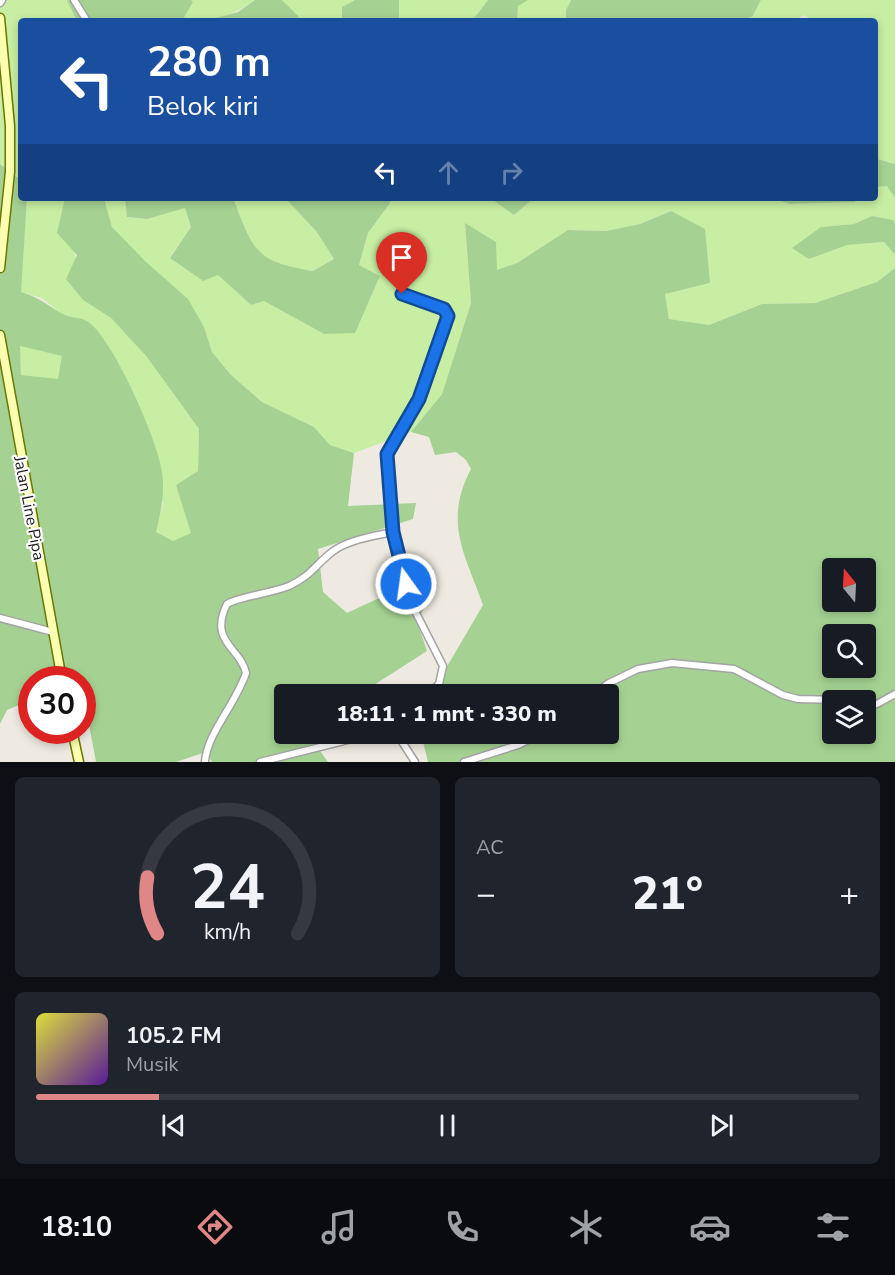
<!DOCTYPE html>
<html lang="id">
<head>
<meta charset="utf-8">
<style>
  body { margin:0; font-family:"Nunito Sans",sans-serif; background:#20242c; color:#f1f3f6; height:100vh; display:flex; flex-direction:column; font-size:22px; white-space:nowrap }
  * { box-sizing:border-box; margin:0 }
  p { font-size:20px; color:#9ea1a6 }
  .icon { flex:none; width:33px; height:33px; fill:none; stroke:currentColor; stroke-width:2; stroke-linecap:round; stroke-linejoin:round }
  .map { position:relative; height:762px; overflow:hidden }
  .panel { display:flex; flex-direction:column; gap:15px; padding:15px; background:#0d0f14; flex:1 }
  .panel>* { flex:none }
  .banner { position:absolute; left:18px; top:18px; width:860px; height:183px; border-radius:6px; box-shadow:0 3px 9px #0003; background:#1a4fa0; color:#fff; overflow:hidden }
  .needle { width:39px; rotate:342deg }
  .tools { position:absolute; left:822px; top:558px; display:grid; gap:12px }
  .tools a { display:grid; place-items:center; width:54px; height:54px; border-radius:6px; background:#171b24; box-shadow:0 3px 9px #0003; font-size:30px }
  .speed { position:absolute; left:18px; top:666px; display:flex; gap:12px; font-size:30px; font-weight:700; text-align:center }
  .speed>* { display:grid; place-content:center; width:78px; height:78px; border-radius:50%; background:#171b24; box-shadow:0 3px 9px #0003; line-height:1 }
  .speed .limit { border:9px solid #d22; background:#fff; color:#111 }
  .pin { position:absolute; display:grid; place-items:center; width:51px; height:51px; color:#fff; margin:-62px -26px; border-radius:50% 50% 50% 0; rotate:-45deg; box-shadow:0 0 6px #0007 }
  .pin .icon { rotate:45deg }
  .me { position:absolute; width:66px; margin:-33px; rotate:346deg; stroke-linejoin:round; filter:drop-shadow(0 0 4px #0008) }
  .turn { display:flex; align-items:center; gap:21px; height:126px; padding:0 30px; font-size:27px }
  .turn .icon { width:78px; height:78px; stroke-width:2.5 }
  .turn b { display:block; font-size:42px; line-height:51px }
  .lanes { display:flex; align-items:center; height:57px; padding:0 30px; background:#0003; justify-content:center; gap:30px; direction:ltr }
  .lanes .off { opacity:.35 }
  .big { font-size:45px; font-weight:800; line-height:1.1 }
  .panel .card { flex:1; display:flex; flex-direction:column; justify-content:center; gap:9px; min-width:0; padding:0 21px; border-radius:9px; background:#20242c }
  .panel .dial { align-items:center; gap:0 }
  .dial svg { height:156px; overflow:visible; fill:none; stroke:#363941; stroke-width:7; stroke-linecap:round; text-anchor:middle }
  .dial text { fill:#f1f3f6; stroke:none }
  .song { display:flex; align-items:center; gap:18px }
  .cover { width:72px; height:72px; border-radius:9px; background:linear-gradient(135deg,hsl(60 70% 55%),hsl(270 70% 35%)) }
  .played { height:6px; border-radius:3px; background:linear-gradient(90deg,#df8687 15%,#363941 15%) }
  .keys { display:flex; justify-content:space-around; direction:ltr }
  .heat { display:flex; justify-content:space-between; align-items:center; font-size:33px; direction:ltr }
  .panel .tiles { flex:1; display:grid; gap:15px; grid-template-columns:1fr 1fr }
  .card:last-child { grid-column:span 2 }
  .trip { position:absolute; left:274px; top:684px; width:345px; height:60px; border-radius:6px; background:#171b24; box-shadow:0 3px 9px #0003; font-weight:800; line-height:60px; text-align:center }
  .menu { display:flex; height:96px; justify-content:space-around; align-items:center; background:#090b0e; color:#9ea1a6 }
  .menu .icon { width:42px; height:42px }
  .menu .on { color:#df8687 }
  .menu b { font-size:27px; color:#f1f3f6 }
  .map>svg:first-child { display:block }
</style>
</head>
<body>
<div class="map">
<svg width="895" height="762" viewBox="0 0 895 762">
  <rect width="100%" height="100%" fill="#efeae1"/>
  <!-- grass -->
  <g fill="#c7eea2">
    <path d="M0 0H67L77 21H21V180L0 164Z"/>
    <path d="M191 0H255C232 17 209 21 182 21L193 2Z"/>
    <path d="M282 0H355L342 7V21H300Z"/>
    <path d="M399 0H488L475 17 462 21H399Z"/>
    <path d="M528 0H571L566 10V21H517L518 5Z"/>
    <path d="M761 0H895V164L877 159 875 154C875 137 879 108 874 93V21H812L805 15 791 21H736L752 17Z"/>
    <path d="M887 185 895 198V224L892 220 872 216 854 224 821 227 809 259 847 245 884 242 895 255V268L877 282 815 303 762 304 709 325 669 319 665 294 710 283 671 211 640 224 606 231 568 230 517 263 497 271 465 224 471 303 442 394 411 432 354 453 330 445 314 427 262 402 231 375 212 352 204 327 112 227 104 198H126L127 217 146 219 185 208 191 227 170 257 218 275 251 305 264 301 324 334 355 332 380 276 359 265 368 233 390 203 391 198H490L514 215 534 198H771L790 204 855 202 856 198H874L875 187Z"/>
    <path d="M27 198H65L83 300 111 318 147 357 199 429 198 471 176 485 192 534 173 541 156 532 163 503 88 322 62 314 42 298 20 292Z"/>
    <path d="M233 198H285L316 231 334 259 313 271C254 261 254 251 233 198Z"/>
    <path d="M20 346 63 356 58 380 21 375Z"/>
  </g>
  <!-- forest -->
  <g fill="#a5d292" fill-rule="evenodd">
    <path d="M67 0H191L193 2 182 21H77Z"/>
    <path d="M255 0H282L298 16 300 21H204L238 12Z"/>
    <path d="M355 0H399V21H342V7Z"/>
    <path d="M488 0H528L518 6 517 21H462L475 17Z"/>
    <path d="M571 0H761L752 17 736 21 691 19 690 21H566V10Z"/>
    <path d="M875 154 877 159 895 164V198L887 186 875 187Z"/>
    <path d="M0 164 21 180V198H27L21 292C40 298 44 303 61 313 69 318 79 317 87 321 112 336 159 443 162 472 165 493 161 512 156 532L173 541 191 533 176 485 198 471 199 429 147 357 111 318 83 300 66 279 77 255 57 233 65 198H104L112 227 146 262 188 299 204 327 212 352 231 375 262 402 314 427 330 445 354 453 348 506 416 503 413 519 318 549 323 592 347 613 407 585 427 587V603L417 621 427 651 363 692 285 694V734H308L328 762H212L206 752 176 762H96L83 693 82 680H32L31 700 7 710 0 724ZM20 346 62 356 58 379 21 375Z"/>
    <path d="M125 198H233C254 251 254 261 313 271L334 259 316 231 285 198H391L390 203 368 233 359 265 380 276 355 333 324 334 264 301 251 305 218 275 203 281 170 258 191 227 185 208 147 219 127 217Z"/>
    <path d="M490 198H534L514 215Z"/>
    <path d="M771 198H856L855 202 790 204Z"/>
    <path d="M671 211 705 229 710 283 665 294 669 319 709 325 762 304 815 303 877 282 895 268V762H428L421 734H609V694H431L483 605C465 554 443 522 471 469L466 460 456 452 435 455 429 437 411 432 442 394 471 303 465 223 496 242 497 270 517 263 568 230 606 231 640 224ZM832 568H866V602H832ZM832 634H866V668H832ZM832 700H866V734H832Z"/>
    <path d="M872 216 893 220 895 224V255L884 242 847 245 809 259 792 248 821 227 854 224Z"/>
  </g>
  <g fill="none" stroke-linecap="round" stroke-linejoin="round">
    <!-- minor casing -->
    <g stroke="#a3a3a3" stroke-width="9">
      <g id="minor">
        <path d="M74 0 87 21"/>
        <path d="M0 3 2 0"/>
        <path d="M393 532 387 455 419 399 448 317 444 309 402 294"/>
        <path d="M0 618 53 632"/>
        <path d="M594 694 609 683 638 669 672 663 734 669 783 695 798 699 839 700"/>
        <path d="M866 705 877 704 895 694"/>
        <path d="M397 734 415 762"/>
        <path d="M205 762C207 733 236 704 246 673 241 648 208 642 227 604 238 597 272 593 289 586 311 576 315 565 332 552 347 540 374 536 393 532L414 609 443 666 439 684 428 694"/>
        <path d="M260 762 372 734"/>
        <path d="M464 762 518 745 540 734"/>
      </g>
    </g>
    <!-- secondary casing -->
    <g stroke="#6a7700" stroke-width="11">
      <g id="secondary">
        <path d="M0 18 10 126V172L0 268"/>
        <path d="M0 335 62 680"/>
        <path d="M72 730 79 762"/>
      </g>
    </g>
    <!-- minor -->
    <use href="#minor" stroke="#fff" stroke-width="6"/>
    <!-- secondary -->
    <use href="#secondary" stroke="#fbffaf" stroke-width="8"/>
  </g>
  <g fill="none" stroke-linecap="round" stroke-linejoin="round">
    <!-- route casing -->
    <g stroke="#114b97" stroke-width="15">
      <path id="route" d="M402 294 444 309 448 316 419 399 387 454 393 532 406 584"/>
    </g>
    <!-- route -->
    <use href="#route" stroke="#1a73e8" stroke-width="10"/>
  </g>
  <g text-anchor="middle" stroke-width="4.5" stroke-linejoin="round" paint-order="stroke">
    <!-- street labels -->
    <g font-size="16" fill="#1c1c1c" stroke="#fff">
      <text transform="translate(30 508) rotate(79)" y="6">Jalan Line Pipa</text>
    </g>
  </g>
</svg>
<div class="tools">
<a><svg class="needle" viewBox="-14 -14 28 28"><path d="M0-13l5 13h-10z" fill="#e53935"/><path d="M0 13l5-13h-10z" fill="#9ea1a6"/></svg></a>
<a><svg class="icon" aria-label="search" viewBox="0 0 24 24"><circle cx="10" cy="10" r="6"/><path d="M15 15l6 6"/></svg></a>
<a><svg class="icon" aria-label="layers" viewBox="0 0 24 24"><path d="M12 4l9 5-9 5-9-5zM3 14l9 5 9-5"/></svg></a>
</div>
<div class="speed"><div class="limit">30</div></div>
<div class="pin" style="left:402px;top:294px;background:#d93025"><svg class="icon" aria-label="arrive" viewBox="0 0 24 24"><path d="M6 21V4h12l-3 4 3 4H6"/></svg></div>
<svg class="me" style="left:406px;top:584px" viewBox="-20 -20 40 40"><circle r="17" fill="#1a73e8" stroke="#fff" stroke-width="3"/><path d="M0-11L8 9 0 5-8 9z" fill="#fff"/></svg>
<div class="trip">18:11 · 1 mnt · 330 m</div>
<div class="banner">
<div class="turn"><svg class="icon" aria-label="left" viewBox="0 0 24 24"><path d="M17 20v-9H6M10 6l-5 5 5 5"/></svg><div><b>280 m</b>Belok kiri</div></div>
<div class="lanes"><svg class="icon" aria-label="left" viewBox="0 0 24 24"><path d="M17 20v-9H6M10 6l-5 5 5 5"/></svg><svg class="icon off" aria-label="ahead" viewBox="0 0 24 24"><path d="M12 20V5M6 11l6-6 6 6"/></svg><svg class="icon off" aria-label="right" viewBox="0 0 24 24"><path d="M7 20v-9h11M14 6l5 5-5 5"/></svg></div>
</div>
</div>
<section class="panel">
<div class="tiles">
<div class="card dial"><svg viewBox="0 0 100 80">
<path d="M14 69A42 42 0 1 1 86 69"/>
<path d="M14 69A42 42 0 0 1 9 40" stroke="#df8687"/>
<text x="50" y="56" font-size="32" font-weight="700">24</text>
<text x="50" y="72" font-size="11">km/h</text>
</svg></div>
<div class="card"><p>AC</p>
<div class="heat"><a>−</a><b class="big">21°</b><a>+</a></div>
</div>
<div class="card">
<div class="song"><i class="cover"></i><div><b>105.2 FM</b><p>Musik</p></div></div>
<div class="played"></div>
<div class="keys"><svg class="icon" aria-label="previous" viewBox="0 0 24 24"><path d="M18 5L8 12l10 7zM5 5v14"/></svg><svg class="icon" aria-label="pause" viewBox="0 0 24 24"><path d="M8 5v14M16 5v14"/></svg><svg class="icon" aria-label="next" viewBox="0 0 24 24"><path d="M6 5l10 7-10 7zM19 5v14"/></svg></div>
</div>
</div>
</section>
<nav class="menu">
<b>18:10</b>
<svg class="icon on" aria-label="directions" viewBox="0 0 24 24"><path d="M12 3l9 9-9 9-9-9zM9 14v-3h6M13 9l2 2-2 2"/></svg>
<svg class="icon" aria-label="music" viewBox="0 0 24 24"><path d="M9 18V5l10-2v13"/><circle cx="6" cy="18" r="3"/><circle cx="16" cy="16" r="3"/></svg>
<svg class="icon" aria-label="phone" viewBox="0 0 24 24"><path d="M5 4h4l2 5-3 2q2 4 5 5l2-3 5 2v4C11 20 4 13 5 4z"/></svg>
<svg class="icon" aria-label="climate" viewBox="0 0 24 24"><path d="M12 3v18M4 7l16 10M4 17L20 7"/></svg>
<svg class="icon" aria-label="car" viewBox="0 0 24 24"><path d="M5 17H2v-5l4-1 3-4h7l3 4 3 1v5h-3M9 17h6M6 11h13"/><circle cx="7" cy="17" r="2"/><circle cx="17" cy="17" r="2"/></svg>
<svg class="icon" aria-label="filters" viewBox="0 0 24 24"><path d="M4 7h16M4 17h16"/><circle cx="9" cy="7" r="2"/><circle cx="15" cy="17" r="2"/></svg>
</nav>
</body>
</html>
